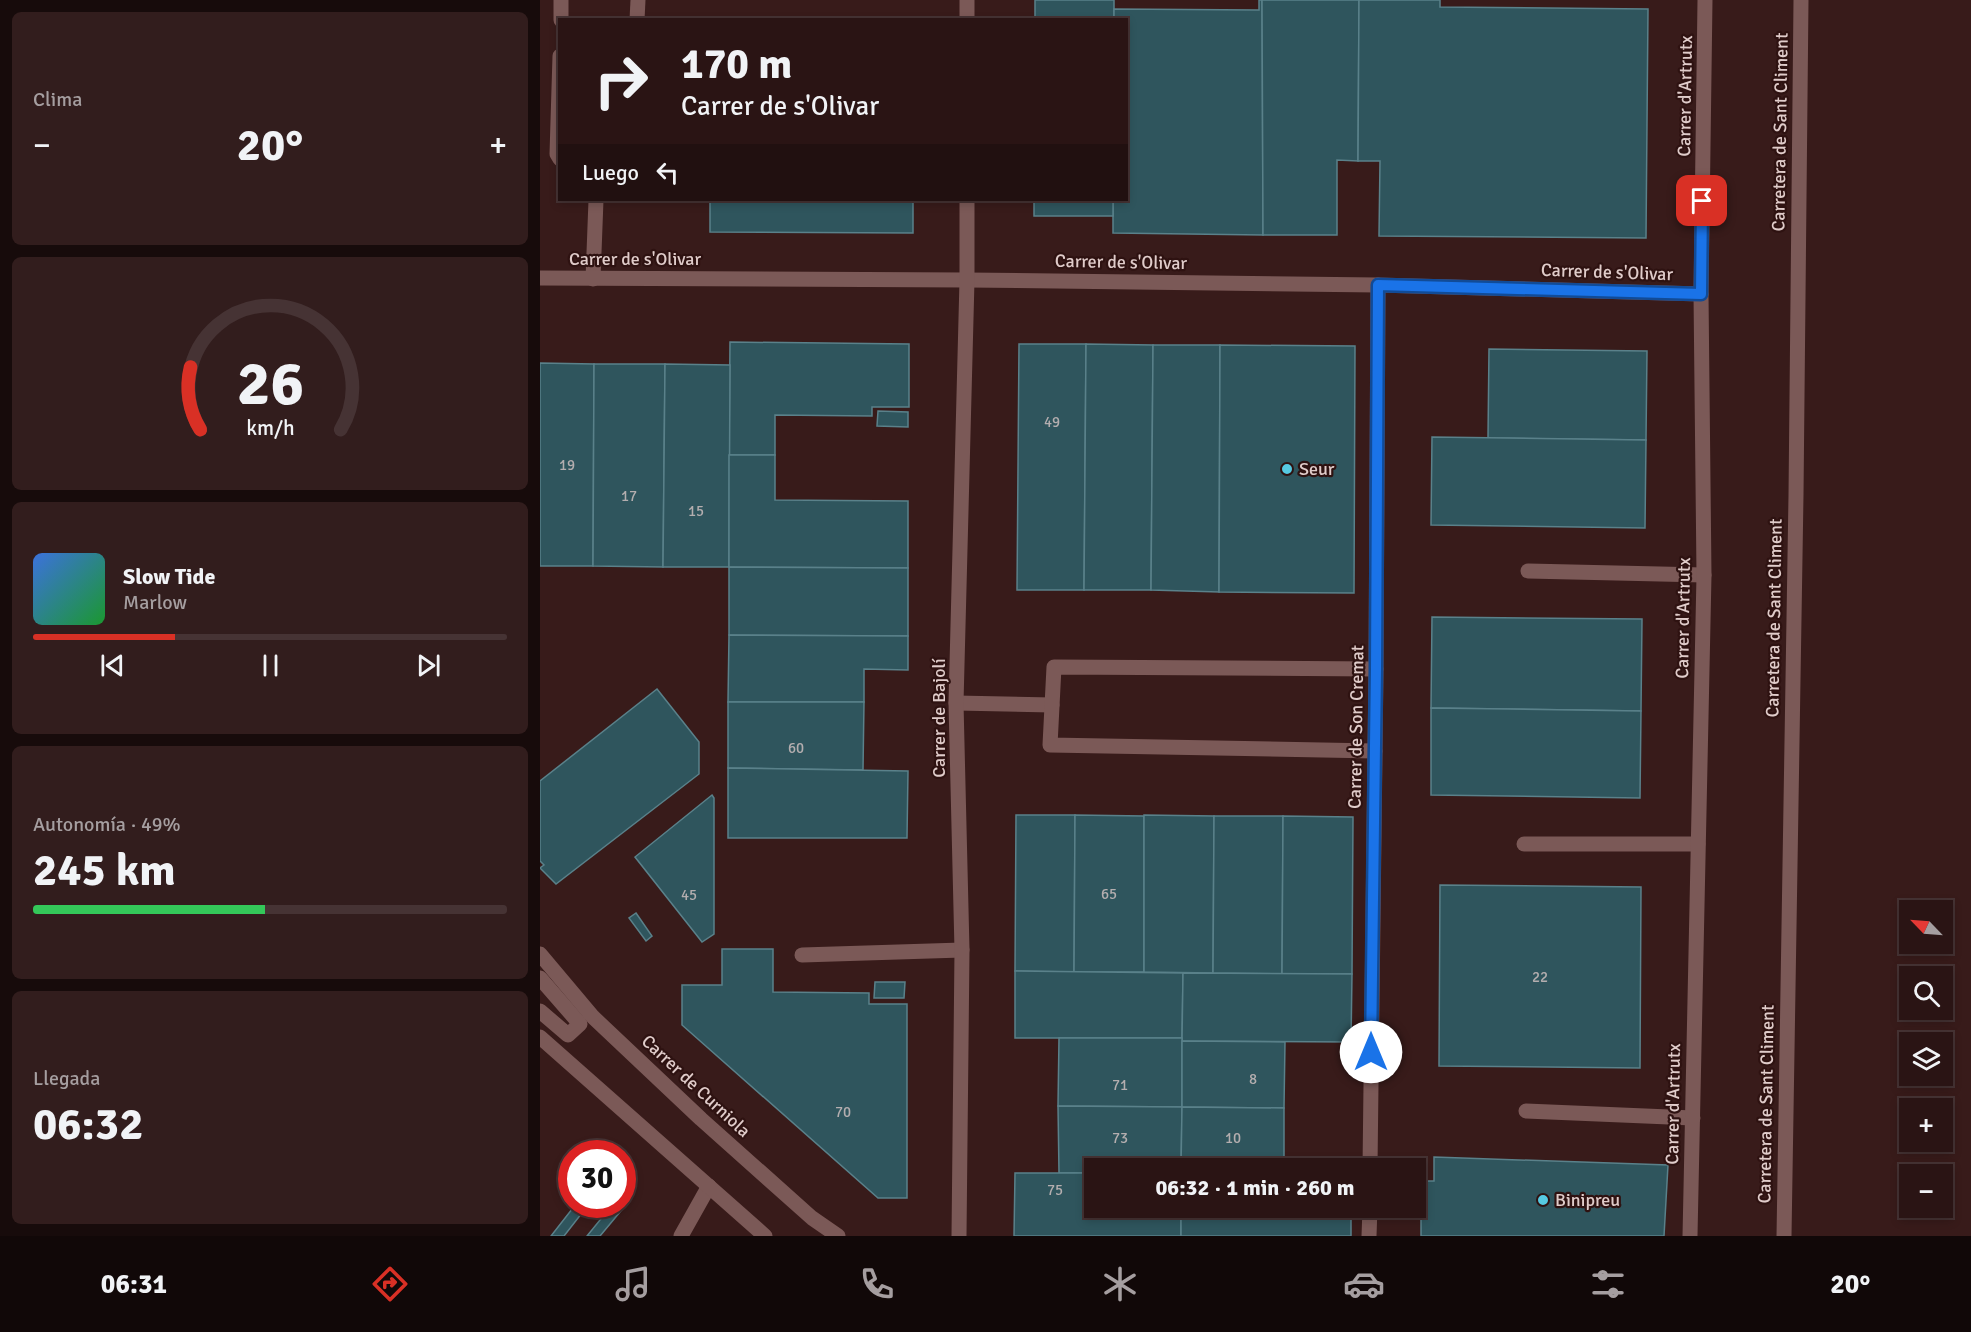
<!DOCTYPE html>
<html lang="es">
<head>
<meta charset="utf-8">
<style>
  body { margin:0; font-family:Signika,sans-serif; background:#321d1d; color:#f1f3f6; height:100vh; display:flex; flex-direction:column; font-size:22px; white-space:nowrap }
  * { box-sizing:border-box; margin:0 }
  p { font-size:20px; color:#a59ea0 }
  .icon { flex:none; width:33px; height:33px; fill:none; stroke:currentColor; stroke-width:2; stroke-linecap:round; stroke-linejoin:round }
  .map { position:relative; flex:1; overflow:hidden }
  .details { display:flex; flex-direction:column; gap:12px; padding:12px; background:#170b0b; width:540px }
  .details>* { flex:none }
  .top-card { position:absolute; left:18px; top:18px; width:570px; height:183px; border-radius:0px; box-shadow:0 3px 9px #0003,0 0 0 2px #463334; background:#2a1414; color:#f1f3f6; overflow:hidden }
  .needle { width:39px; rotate:295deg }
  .controls { position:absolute; left:1359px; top:900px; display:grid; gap:12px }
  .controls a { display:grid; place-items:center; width:54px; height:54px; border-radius:0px; background:#2a1414; box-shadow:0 3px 9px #0003,0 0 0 2px #463334; font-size:30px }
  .speed { position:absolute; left:18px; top:1140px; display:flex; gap:12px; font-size:30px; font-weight:700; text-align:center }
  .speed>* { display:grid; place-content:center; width:78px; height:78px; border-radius:50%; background:#2a1414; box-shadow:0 3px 9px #0003,0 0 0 2px #463334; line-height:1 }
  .speed .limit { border:9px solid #d22; background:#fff; color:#111 }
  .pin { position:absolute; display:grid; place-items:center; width:51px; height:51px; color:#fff; margin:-26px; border-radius:12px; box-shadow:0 3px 9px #0006 }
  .me { position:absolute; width:66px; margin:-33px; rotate:0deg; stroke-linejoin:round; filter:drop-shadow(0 0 4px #0008) }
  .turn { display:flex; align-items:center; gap:21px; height:126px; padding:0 24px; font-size:27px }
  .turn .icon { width:78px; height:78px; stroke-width:2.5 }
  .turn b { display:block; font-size:42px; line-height:51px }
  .then { display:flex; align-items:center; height:57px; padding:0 24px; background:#0003; gap:12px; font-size:22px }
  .big { font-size:45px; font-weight:700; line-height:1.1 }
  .details .widget { flex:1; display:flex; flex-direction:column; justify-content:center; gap:9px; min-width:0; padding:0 21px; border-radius:9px; background:#321d1d }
  .details .dial { align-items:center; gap:0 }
  .dial svg { height:156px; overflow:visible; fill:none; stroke:#463334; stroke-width:7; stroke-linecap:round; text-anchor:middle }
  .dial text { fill:#f1f3f6; stroke:none }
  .song { display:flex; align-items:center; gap:18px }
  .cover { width:72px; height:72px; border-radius:9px; background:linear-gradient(135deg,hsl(220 70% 55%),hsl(130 70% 35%)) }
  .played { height:6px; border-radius:3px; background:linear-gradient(90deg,#d93025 30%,#463334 30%) }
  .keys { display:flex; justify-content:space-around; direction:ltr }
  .heat { display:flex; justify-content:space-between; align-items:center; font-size:33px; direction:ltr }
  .charge { height:9px; border-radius:4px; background:linear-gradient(90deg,#34c759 49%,#463334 0) }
  .trip { position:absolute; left:544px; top:1158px; width:342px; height:60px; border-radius:0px; background:#2a1414; box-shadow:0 3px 9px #0003,0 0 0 2px #463334; font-weight:700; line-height:60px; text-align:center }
  .tab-bar { display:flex; height:96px; justify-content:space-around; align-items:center; background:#110808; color:#a59ea0 }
  .tab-bar .icon { width:42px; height:42px }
  .tab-bar .active { color:#d93025 }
  .tab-bar b { font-size:27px; color:#f1f3f6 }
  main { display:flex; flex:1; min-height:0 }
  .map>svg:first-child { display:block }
</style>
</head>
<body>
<main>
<section class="details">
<div class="widget"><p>Clima</p>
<div class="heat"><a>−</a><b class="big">20°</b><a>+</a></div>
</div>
<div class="widget dial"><svg viewBox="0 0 100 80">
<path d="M14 69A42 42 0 1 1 86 69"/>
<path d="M14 69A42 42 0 0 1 9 37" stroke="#d93025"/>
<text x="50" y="56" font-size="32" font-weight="700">26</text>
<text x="50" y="72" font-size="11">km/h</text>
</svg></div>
<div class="widget">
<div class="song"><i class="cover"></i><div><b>Slow Tide</b><p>Marlow</p></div></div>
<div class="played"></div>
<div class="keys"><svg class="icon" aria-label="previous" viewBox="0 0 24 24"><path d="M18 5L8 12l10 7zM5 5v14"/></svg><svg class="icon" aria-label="pause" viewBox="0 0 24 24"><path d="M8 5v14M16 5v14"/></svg><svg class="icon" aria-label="next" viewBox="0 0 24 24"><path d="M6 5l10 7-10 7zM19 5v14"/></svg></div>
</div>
<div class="widget"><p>Autonomía · 49%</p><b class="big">245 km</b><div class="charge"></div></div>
<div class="widget"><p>Llegada</p><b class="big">06:32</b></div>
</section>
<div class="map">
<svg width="1431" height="1236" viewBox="0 0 1431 1236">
  <rect width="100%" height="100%" fill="#381b1a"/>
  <!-- building -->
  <g fill="#2f555d" stroke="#5a818a" stroke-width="1.5">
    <rect x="495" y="0" width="79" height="20"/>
    <path d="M719 0H722L723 235 573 233V200H586V20H574V9L719 10Z"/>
    <path d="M722 0H819L818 161 797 160V235H723Z"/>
    <path d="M819 0H900V7L1108 9 1106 238 839 236 840 161H818Z"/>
    <path d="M170 200H373V233L170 232Z"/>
    <rect x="494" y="200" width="79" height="16"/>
    <path d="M190 342 369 344V407H332V416L235 415V455H189Z"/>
    <path d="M479 344H546L544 590H477Z"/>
    <path d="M546 344 613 345 611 590H544Z"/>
    <path d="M613 345H680L679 592 611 590Z"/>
    <path d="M680 345 815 346 814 593 679 592Z"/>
    <path d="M949 349 1107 351 1106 440 948 438Z"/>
    <path d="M0 363 54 364 53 566H0Z"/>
    <path d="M54 364H125L123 567 53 566Z"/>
    <path d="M125 364 190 365 189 567H123Z"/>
    <path d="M338 411 368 412V427L337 426Z"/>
    <path d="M892 437 1106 440 1105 528 891 525Z"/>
    <path d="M189 455H235V500L368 501V568L189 567Z"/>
    <path d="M189 567 368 568V636L189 635Z"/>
    <path d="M892 617 1102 619 1101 711 891 708Z"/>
    <path d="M189 635 368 636V670L324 669V702H188Z"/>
    <path d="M117 689 159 742V774L16 884 0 868 4 865 0 861V781Z"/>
    <path d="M188 702H324L323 770 188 768Z"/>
    <path d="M891 708 1101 711 1100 798 891 795Z"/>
    <path d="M188 768 368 771 367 838H188Z"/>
    <path d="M172 795 174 798V934L162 942 95 857Z"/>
    <path d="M476 815H535L534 972 475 971Z"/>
    <path d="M535 815 604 816V972H534Z"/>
    <path d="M604 815 674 816 673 973 604 972Z"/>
    <path d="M674 816H743L742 974 673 973Z"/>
    <path d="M743 816 813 817 812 974H742Z"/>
    <path d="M900 885 1101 887 1100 1068 899 1066Z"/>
    <path d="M96 913 112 936 106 941 89 918Z"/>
    <path d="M182 949H233V992L329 993V1004H367V1198H338L142 1025V985H182Z"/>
    <path d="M475 971 643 973 642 1038H475Z"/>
    <path d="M643 973 812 974 811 1042 642 1041Z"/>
    <path d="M335 982H365L364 998H334Z"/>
    <path d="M519 1038H642V1107L518 1106Z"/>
    <path d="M642 1041 745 1042 744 1108 642 1107Z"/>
    <path d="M518 1106 642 1107 641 1168H555V1173H519Z"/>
    <path d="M642 1107 744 1108V1168H641Z"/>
    <path d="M894 1157 1128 1165 1124 1236H881V1181H894Z"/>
    <path d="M475 1173H555V1208H641V1236H474Z"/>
    <path d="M36 1204H49L24 1236H11Z"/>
    <path d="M73 1204 85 1206 60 1236H47Z"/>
    <rect x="641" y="1208" width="170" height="28"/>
  </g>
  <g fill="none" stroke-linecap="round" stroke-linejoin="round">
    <!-- lane -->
    <g stroke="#7b5957" stroke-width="15">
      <path d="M21 20V0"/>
      <path d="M97 20 98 0"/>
      <path d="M20 56 17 154 20 159"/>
      <path d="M53 279 56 200"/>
      <path d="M988 571 1164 575"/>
      <path d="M416 703 512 705"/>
      <path d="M835 751 510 745 514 667 836 669"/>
      <path d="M984 844H1158"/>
      <path d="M262 955 422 950"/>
      <path d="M986 1111 1153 1118"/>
    </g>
    <!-- street -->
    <g stroke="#7b5957" stroke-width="15">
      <path d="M427 20V0"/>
      <path d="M0 278 427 280 838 285 1161 294"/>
      <path d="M0 978 40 1024 28 1035 0 1011"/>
      <path d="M830 1168 836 669 838 285"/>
      <path d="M141 1236 169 1186"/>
      <path d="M419 1236 422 950 416 703 427 280V200"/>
      <path d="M829 1236 830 1208"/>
      <path d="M1150 1236 1164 575 1161 294 1165 0"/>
    </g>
    <!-- secondary -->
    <g stroke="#7b5957" stroke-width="15">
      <path d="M0 954 53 1017 161 1119 272 1218 298 1236"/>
      <path d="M0 1037 225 1236"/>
      <path d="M1244 1236 1256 495 1261 0"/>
    </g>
  </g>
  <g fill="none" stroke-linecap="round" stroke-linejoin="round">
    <!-- route casing -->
    <g stroke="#114b97" stroke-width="15">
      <path id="route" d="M831 1052 836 669 838 285 1161 294 1162 201"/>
    </g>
    <!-- route -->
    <use href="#route" stroke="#1a73e8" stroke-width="10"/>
  </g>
  <!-- markers -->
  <g fill="#56c9e1" stroke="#2e1211" stroke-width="2">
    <circle cx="747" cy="469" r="6"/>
    <circle cx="1003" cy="1200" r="6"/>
  </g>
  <g text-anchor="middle" stroke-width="4.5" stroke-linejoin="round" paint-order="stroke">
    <!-- number labels -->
    <g font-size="15" fill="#b4aeaf">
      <text x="512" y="427">49</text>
      <text x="27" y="470">19</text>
      <text x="89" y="501">17</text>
      <text x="156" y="516">15</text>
      <text x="256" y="753">60</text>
      <text x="569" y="899">65</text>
      <text x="149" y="900">45</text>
      <text x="1000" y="982">22</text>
      <text x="713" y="1084">8</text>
      <text x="580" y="1090">71</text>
      <text x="303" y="1117">70</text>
      <text x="580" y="1143">73</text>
      <text x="693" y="1143">10</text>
      <text x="515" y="1195">75</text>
    </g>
    <!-- street labels -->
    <g font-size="18" fill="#e0ccca" stroke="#2e1211">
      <text transform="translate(1145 96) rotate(-89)" y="6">Carrer d'Artrutx</text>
      <text transform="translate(1240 132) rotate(-89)" y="6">Carretera de Sant Climent</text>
      <text x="95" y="265">Carrer de s'Olivar</text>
      <text transform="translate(581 262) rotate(1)" y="6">Carrer de s'Olivar</text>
      <text transform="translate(1067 272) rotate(2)" y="6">Carrer de s'Olivar</text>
      <text transform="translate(1143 618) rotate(-89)" y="6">Carrer d'Artrutx</text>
      <text transform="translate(1234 618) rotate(-89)" y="6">Carretera de Sant Climent</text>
      <text transform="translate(399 718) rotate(-90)" y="6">Carrer de Bajolí</text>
      <text transform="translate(816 727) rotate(-89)" y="6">Carrer de Son Cremat</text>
      <text transform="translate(156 1086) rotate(43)" y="6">Carrer de Curniola</text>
      <text transform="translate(1133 1104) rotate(-89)" y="6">Carrer d'Artrutx</text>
      <text transform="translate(1226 1104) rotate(-89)" y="6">Carretera de Sant Climent</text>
    </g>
    <!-- poi labels -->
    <g font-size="18" fill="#e0ccca" stroke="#2e1211" text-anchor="start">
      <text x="759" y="475">Seur</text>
      <text x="1015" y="1206">Binipreu</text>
    </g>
  </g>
</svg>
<div class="controls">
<a><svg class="needle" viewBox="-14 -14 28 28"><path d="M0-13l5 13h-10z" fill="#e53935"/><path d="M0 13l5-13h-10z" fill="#a59ea0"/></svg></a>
<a><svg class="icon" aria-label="search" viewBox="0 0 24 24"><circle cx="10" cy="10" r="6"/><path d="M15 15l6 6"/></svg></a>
<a><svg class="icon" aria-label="layers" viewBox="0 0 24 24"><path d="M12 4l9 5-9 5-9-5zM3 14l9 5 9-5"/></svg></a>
<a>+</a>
<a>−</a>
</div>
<div class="speed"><div class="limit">30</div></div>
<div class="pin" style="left:1162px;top:201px;background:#d93025"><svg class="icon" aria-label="arrive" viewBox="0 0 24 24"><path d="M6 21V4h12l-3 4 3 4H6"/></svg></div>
<svg class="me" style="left:831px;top:1052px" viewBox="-20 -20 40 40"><circle r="19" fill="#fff"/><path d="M0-13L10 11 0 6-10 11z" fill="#1a73e8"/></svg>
<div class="trip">06:32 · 1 min · 260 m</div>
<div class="top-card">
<div class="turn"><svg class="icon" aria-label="right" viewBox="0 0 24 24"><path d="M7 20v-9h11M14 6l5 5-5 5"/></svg><div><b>170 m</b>Carrer de s'Olivar</div></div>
<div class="then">Luego<svg class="icon" aria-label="left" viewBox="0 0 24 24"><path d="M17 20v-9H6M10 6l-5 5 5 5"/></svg></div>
</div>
</div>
</main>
<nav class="tab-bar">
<b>06:31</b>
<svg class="icon active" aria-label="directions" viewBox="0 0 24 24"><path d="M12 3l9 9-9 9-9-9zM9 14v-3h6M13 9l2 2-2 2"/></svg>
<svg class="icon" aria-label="music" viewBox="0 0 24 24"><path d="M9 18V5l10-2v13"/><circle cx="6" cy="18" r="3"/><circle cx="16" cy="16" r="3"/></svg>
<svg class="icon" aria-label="phone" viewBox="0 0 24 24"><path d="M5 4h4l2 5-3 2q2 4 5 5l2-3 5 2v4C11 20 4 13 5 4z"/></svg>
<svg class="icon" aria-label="climate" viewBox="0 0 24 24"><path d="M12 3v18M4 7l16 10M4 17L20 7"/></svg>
<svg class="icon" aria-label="car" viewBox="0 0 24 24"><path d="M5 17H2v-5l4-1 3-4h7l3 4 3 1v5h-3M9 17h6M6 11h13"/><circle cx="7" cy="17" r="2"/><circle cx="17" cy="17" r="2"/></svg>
<svg class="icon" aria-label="filters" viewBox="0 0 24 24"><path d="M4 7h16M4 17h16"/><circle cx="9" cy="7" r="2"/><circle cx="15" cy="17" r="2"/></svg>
<b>20°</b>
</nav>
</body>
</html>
